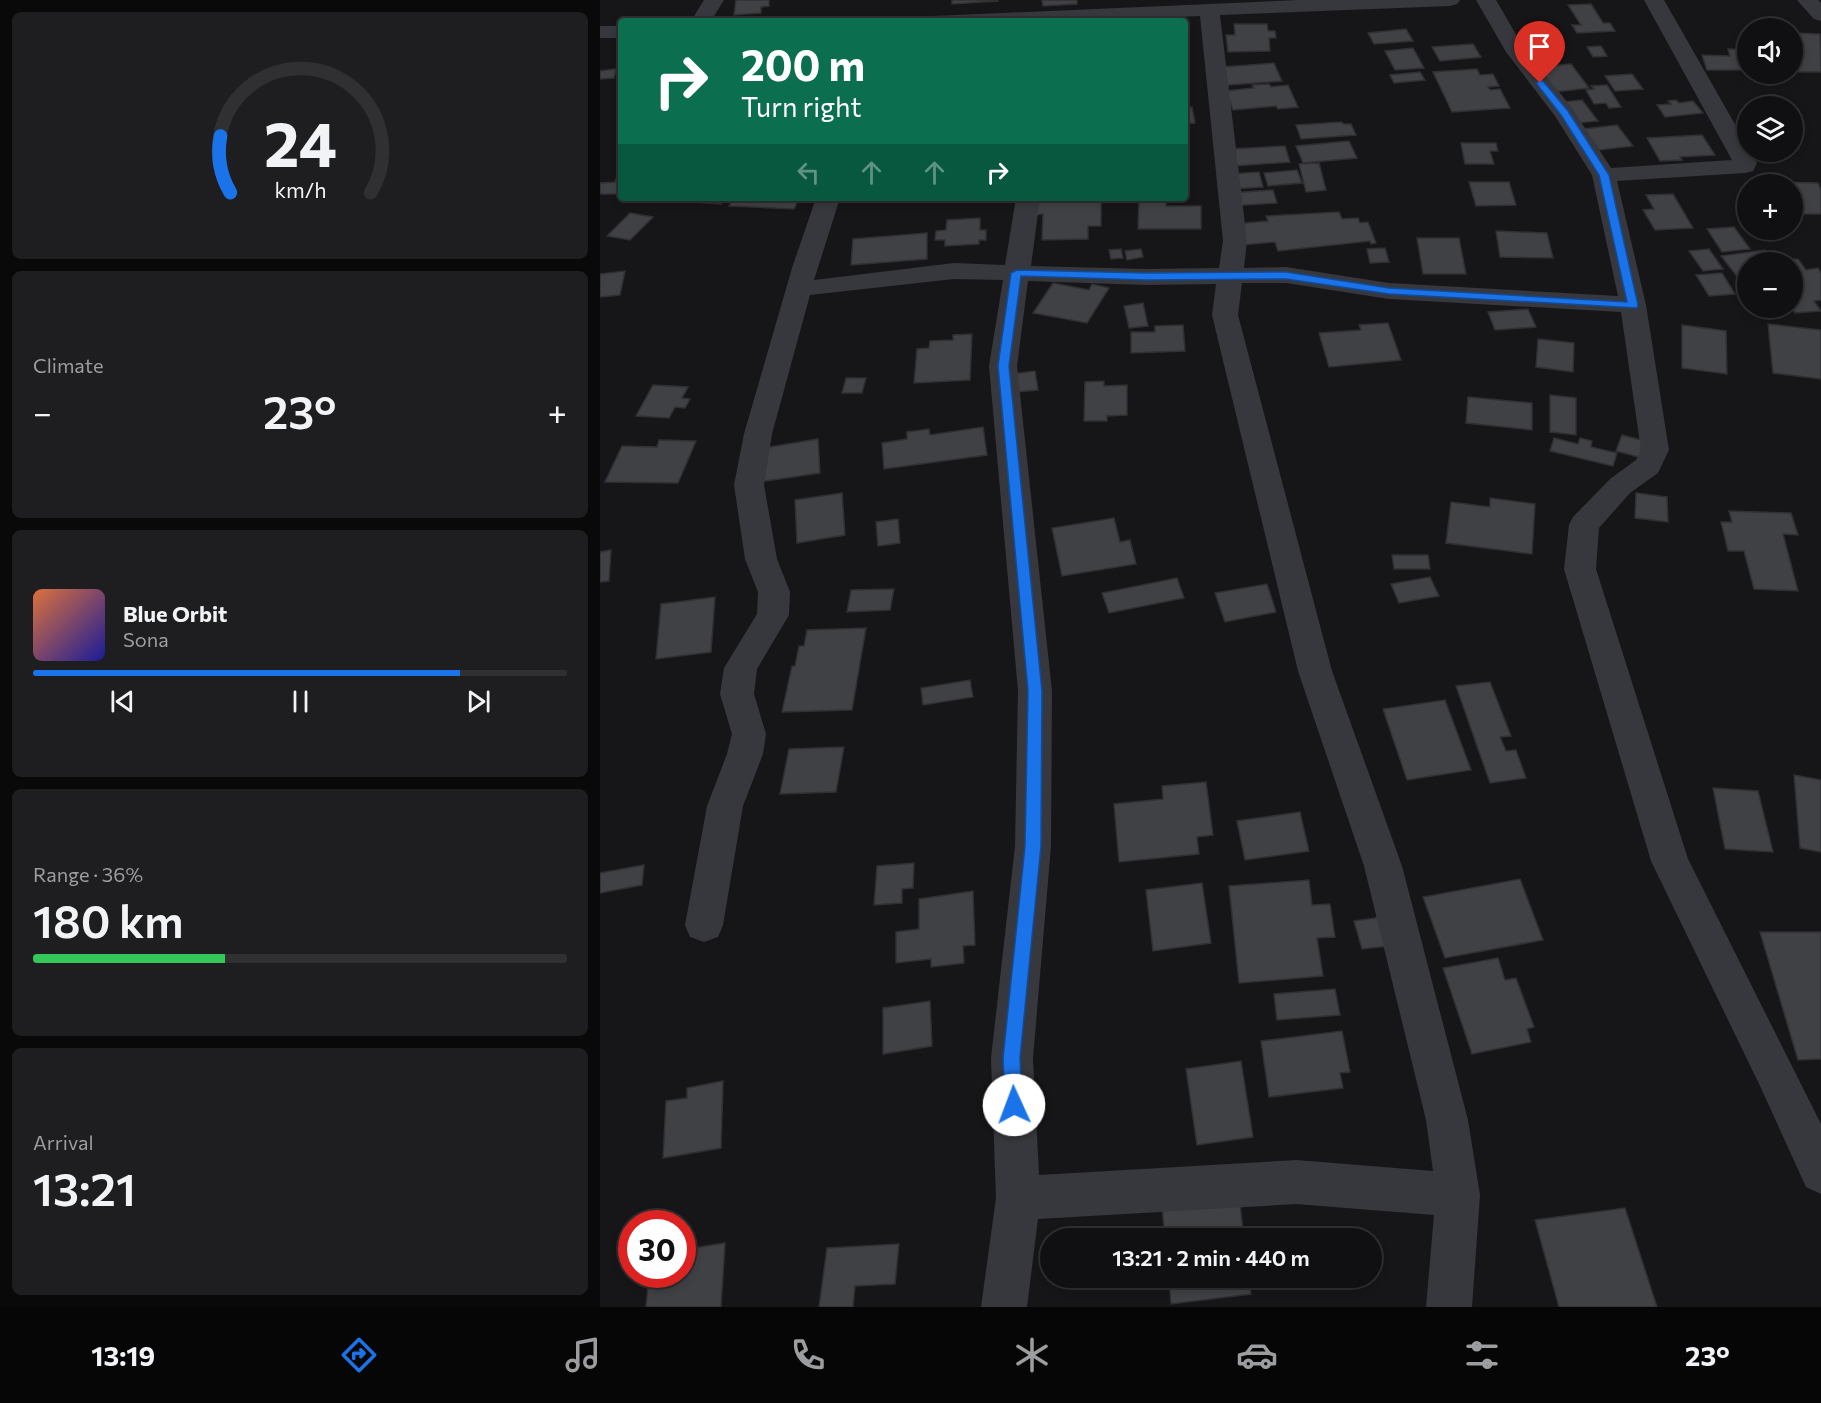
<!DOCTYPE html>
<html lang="en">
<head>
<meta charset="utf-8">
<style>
  body { margin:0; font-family:Commissioner,sans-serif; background:#1e1e20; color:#f1f3f6; height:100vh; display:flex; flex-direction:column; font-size:22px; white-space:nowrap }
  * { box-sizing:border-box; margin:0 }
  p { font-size:20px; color:#9c9d9f }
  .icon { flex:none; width:33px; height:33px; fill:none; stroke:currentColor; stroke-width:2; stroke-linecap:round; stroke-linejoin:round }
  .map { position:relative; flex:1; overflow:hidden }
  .side { display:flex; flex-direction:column; gap:12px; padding:12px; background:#09090a; width:600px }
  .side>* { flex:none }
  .hud { position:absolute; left:18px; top:18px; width:570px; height:183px; border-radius:6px; box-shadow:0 3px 9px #0003,0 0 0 2px #303032; background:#0b6e4f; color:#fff; overflow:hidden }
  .tools { position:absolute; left:1137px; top:18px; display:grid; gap:12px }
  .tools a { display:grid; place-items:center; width:66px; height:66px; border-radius:50%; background:#101012; box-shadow:0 3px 9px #0003,0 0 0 2px #303032; font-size:30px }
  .speed { position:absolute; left:18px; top:1210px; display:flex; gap:12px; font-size:30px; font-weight:700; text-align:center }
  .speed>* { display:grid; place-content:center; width:78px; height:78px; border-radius:50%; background:#101012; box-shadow:0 3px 9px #0003,0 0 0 2px #303032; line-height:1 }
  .speed .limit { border:9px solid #d22; background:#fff; color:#111 }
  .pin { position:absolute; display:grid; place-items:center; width:51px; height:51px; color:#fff; margin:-62px -26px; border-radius:50% 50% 50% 0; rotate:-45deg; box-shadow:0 0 6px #0007 }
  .pin .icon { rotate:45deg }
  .me { position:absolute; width:66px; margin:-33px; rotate:358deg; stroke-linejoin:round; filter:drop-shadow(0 0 4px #0008) }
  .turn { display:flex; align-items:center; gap:21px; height:126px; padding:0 24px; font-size:27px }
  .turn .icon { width:78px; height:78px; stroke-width:2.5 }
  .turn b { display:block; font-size:42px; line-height:51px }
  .lanes { display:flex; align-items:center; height:57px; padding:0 24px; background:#0003; justify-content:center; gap:30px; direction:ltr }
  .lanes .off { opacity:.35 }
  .big { font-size:45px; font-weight:600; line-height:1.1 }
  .side .widget { flex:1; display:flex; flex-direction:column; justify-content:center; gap:9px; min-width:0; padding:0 21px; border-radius:9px; background:#1e1e20 }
  .side .dial { align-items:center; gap:0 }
  .dial svg { height:156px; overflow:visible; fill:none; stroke:#303032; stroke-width:7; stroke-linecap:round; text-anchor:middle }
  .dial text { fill:#f1f3f6; stroke:none }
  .song { display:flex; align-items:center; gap:18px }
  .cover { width:72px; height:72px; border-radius:9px; background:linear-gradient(135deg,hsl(20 70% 55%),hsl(240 70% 35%)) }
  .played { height:6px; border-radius:3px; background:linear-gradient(90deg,#1a73e8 80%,#303032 80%) }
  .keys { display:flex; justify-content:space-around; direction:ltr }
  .heat { display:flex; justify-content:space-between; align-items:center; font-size:33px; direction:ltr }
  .charge { height:9px; border-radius:4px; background:linear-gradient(90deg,#34c759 36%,#303032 0) }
  .trip { position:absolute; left:440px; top:1228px; width:342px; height:60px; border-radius:30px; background:#101012; box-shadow:0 3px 9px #0003,0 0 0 2px #303032; font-weight:600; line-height:60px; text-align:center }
  .menu { display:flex; height:96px; justify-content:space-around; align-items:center; background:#060607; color:#9c9d9f }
  .menu .icon { width:42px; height:42px }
  .menu .active { color:#1a73e8 }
  .menu b { font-size:27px; color:#f1f3f6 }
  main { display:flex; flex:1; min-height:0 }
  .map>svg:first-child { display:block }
</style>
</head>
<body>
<main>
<section class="side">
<div class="widget dial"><svg viewBox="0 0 100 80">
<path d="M14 69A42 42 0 1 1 86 69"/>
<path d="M14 69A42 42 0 0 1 9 40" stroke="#1a73e8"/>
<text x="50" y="56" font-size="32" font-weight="700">24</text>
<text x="50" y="72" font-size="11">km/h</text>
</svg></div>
<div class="widget"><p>Climate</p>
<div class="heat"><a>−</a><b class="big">23°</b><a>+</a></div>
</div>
<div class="widget">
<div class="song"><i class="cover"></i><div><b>Blue Orbit</b><p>Sona</p></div></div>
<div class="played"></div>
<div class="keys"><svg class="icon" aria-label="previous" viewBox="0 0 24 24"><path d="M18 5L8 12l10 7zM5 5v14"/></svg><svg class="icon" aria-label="pause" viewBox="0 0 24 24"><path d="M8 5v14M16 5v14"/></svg><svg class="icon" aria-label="next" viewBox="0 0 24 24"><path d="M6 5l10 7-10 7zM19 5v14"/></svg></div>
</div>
<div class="widget"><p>Range · 36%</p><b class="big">180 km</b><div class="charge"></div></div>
<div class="widget"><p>Arrival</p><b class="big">13:21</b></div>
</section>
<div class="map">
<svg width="1221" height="1307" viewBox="0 0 1221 1307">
  <rect width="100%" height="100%" fill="#161618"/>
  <!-- building -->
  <g fill="#404145" stroke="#303034" stroke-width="1.5">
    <path d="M136 0H169V6L161 7V13L134 15Z"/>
    <path d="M352 0H398V1L352 4Z"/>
    <path d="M442 0H477V4L443 6Z"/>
    <path d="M991 4 1003 23H1010L1015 31 977 33 972 25H981L968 5Z"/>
    <path d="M634 24H667L668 31H675L676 38H669L670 51 628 52 626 35H635Z"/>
    <path d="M806 29 813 41 774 44 768 33Z"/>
    <path d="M1192 33 1220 34 1221 72H1199L1192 58Z"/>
    <path d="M873 44 881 57 840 61 832 47Z"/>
    <path d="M1001 46 1007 56 993 57 987 47Z"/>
    <path d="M813 48 824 68 795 70 785 51Z"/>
    <path d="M1128 49 1148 50V70H1107L1102 55 1130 56Z"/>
    <path d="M674 63 682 81 616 86 610 68Z"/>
    <path d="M971 64 989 88 955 92 938 67Z"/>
    <path d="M16 69 14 78 0 79V71Z"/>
    <path d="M877 69 880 75 893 74 899 86 888 87 890 90 900 89 910 108 852 112 833 72Z"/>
    <path d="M820 72 825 80 794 83 790 75Z"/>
    <path d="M1032 74 1043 89 1015 91 1005 76Z"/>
    <path d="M669 84 671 87 688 85 698 107 678 109 676 106 633 110 626 91 654 88 652 85Z"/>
    <path d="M1007 85 1021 107 1009 108 1006 103 994 104 986 90 994 89 991 86Z"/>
    <path d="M982 100 998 121 967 124 953 103Z"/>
    <path d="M1076 100 1079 103 1093 101 1103 113 1065 117 1057 105 1071 104 1068 101Z"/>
    <path d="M592 107 595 123 585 124V108Z"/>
    <path d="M742 122 743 124H751L756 135 701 139 696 125Z"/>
    <path d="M1017 125 1033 146 999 150 983 129Z"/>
    <path d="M1102 135 1115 155 1080 157 1082 160 1060 161 1047 138Z"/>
    <path d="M749 141 757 158 703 163 696 146Z"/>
    <path d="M861 143H896L898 151H890L894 164H865Z"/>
    <path d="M685 146 690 162 634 166 630 149Z"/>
    <path d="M719 163 726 190 706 192 699 164Z"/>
    <path d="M697 170 702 183 668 186 664 173Z"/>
    <path d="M659 172 663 187 632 189 630 174Z"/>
    <path d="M16 179H21V194H0V183L15 182Z"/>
    <path d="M869 182H909L916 205 876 206Z"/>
    <path d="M1173 182 1218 183 1221 190V214H1192V184H1174Z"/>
    <path d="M673 190 677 203 631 206 628 193Z"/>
    <path d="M1073 194 1093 228 1055 230 1043 210 1054 209 1046 195Z"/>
    <path d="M35 198H125L121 204Z"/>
    <path d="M134 198H199L194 209 129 206Z"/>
    <path d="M501 200V226H488V239L442 240 443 214 431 215V202Z"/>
    <path d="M539 201H566V206H601V229H538Z"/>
    <path d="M739 212 742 219 758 218 760 223 768 222 776 243 771 244 770 241 678 251 675 242 641 245 635 224 668 221 666 216Z"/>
    <path d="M30 213 53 217 30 240 7 236Z"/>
    <path d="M380 218V230H386V240H379V244L345 246V240H335L336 231 346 230 347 220Z"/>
    <path d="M1134 227 1150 249 1122 252 1107 229Z"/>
    <path d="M896 231 947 233 953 258 900 257Z"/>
    <path d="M327 233V259L251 265 253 239Z"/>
    <path d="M817 238H859L866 274H823Z"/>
    <path d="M785 248 789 262 770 263 767 249Z"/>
    <path d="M521 249 523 258 511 259 509 250Z"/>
    <path d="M541 249 543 257 527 260 525 251Z"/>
    <path d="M1109 249 1123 269 1103 271 1089 251Z"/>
    <path d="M1165 250 1175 262H1148V273L1136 275 1121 256Z"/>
    <path d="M1198 259 1206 270 1218 268 1221 273V300L1214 301 1221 311 1195 313 1192 308V262H1184L1182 260Z"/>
    <path d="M25 271 20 295 0 297V274Z"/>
    <path d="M1122 273 1135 294 1109 296 1096 275Z"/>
    <path d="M453 283 489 290 492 284 509 288 487 323 433 313Z"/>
    <path d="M543 303 548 326 529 328 524 306Z"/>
    <path d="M928 309 936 327 895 330 888 312Z"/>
    <path d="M788 323 801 360 729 367 719 333 761 330 759 325Z"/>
    <path d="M1168 324 1221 330V379L1173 373Z"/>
    <path d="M583 325 585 351 531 353V332H555V326Z"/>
    <path d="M1082 325 1126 331 1127 374 1082 368Z"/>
    <path d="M372 334 370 380 314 383 317 349 329 348 330 341 353 340V335Z"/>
    <path d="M938 339 974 343 973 372 936 367Z"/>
    <path d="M435 371 438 390 416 392 413 374Z"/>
    <path d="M246 378H266L262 393H242Z"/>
    <path d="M504 381V386L527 385V415L507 416V421H484L485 382Z"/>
    <path d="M53 385 88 387 82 398 90 399 85 408 75 407 69 418 36 416Z"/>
    <path d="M950 395 976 398V435L950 432Z"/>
    <path d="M868 397 932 403V430L866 423Z"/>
    <path d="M383 427 387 455 284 469 282 443 307 439V432L329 429 330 435Z"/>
    <path d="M1022 435 1045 441 1039 457 1016 451Z"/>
    <path d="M954 438 978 444 980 438 992 441 991 447 1017 453 1013 466 950 451Z"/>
    <path d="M218 439 220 473 152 483V450Z"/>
    <path d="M59 440 96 441 78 483 5 482 22 446 57 447Z"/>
    <path d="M242 493 245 535 197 543 195 500Z"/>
    <path d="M1036 493 1067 497 1068 522 1035 518Z"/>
    <path d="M890 498 935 504 932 554 846 543 851 502 890 507Z"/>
    <path d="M1129 511 1191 513 1198 535 1183 534 1198 591 1154 589 1144 551H1128L1121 522H1132Z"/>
    <path d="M514 518 520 542 530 540 536 564 462 576 452 528Z"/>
    <path d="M298 519 300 543 278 546 276 522Z"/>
    <path d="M11 550 9 581 0 582V552Z"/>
    <path d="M792 555H828L830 569H794Z"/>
    <path d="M830 577 839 596 799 603 791 584Z"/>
    <path d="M577 578 584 598 509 613 502 593Z"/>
    <path d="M667 584 676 612 625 622 615 593Z"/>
    <path d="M294 589 290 610 247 612 251 590Z"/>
    <path d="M115 597 111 652 56 659 61 604Z"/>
    <path d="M266 628 252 710 182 712 192 666H195L199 646H204L207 630Z"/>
    <path d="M370 680 373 697 323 705 321 688Z"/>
    <path d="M890 682 911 736 900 737 906 751 916 750 926 778 890 783 856 686Z"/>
    <path d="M845 700 871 770 807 780 783 709Z"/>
    <path d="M244 747 236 792 180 794 189 749Z"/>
    <path d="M1194 775 1221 780V852L1200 848Z"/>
    <path d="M606 782 613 835 597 837 599 854 519 862 514 804 563 799 562 786Z"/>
    <path d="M1113 788 1158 791 1173 852 1125 849Z"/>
    <path d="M700 812 709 851 645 860 637 821Z"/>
    <path d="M314 863 313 888 302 889V903L274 905 277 866Z"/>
    <path d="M44 865 42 885 0 893V873Z"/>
    <path d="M920 879 943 940 845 958 823 897Z"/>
    <path d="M709 880 712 905 730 904 735 937 717 938 723 976 639 983 629 886Z"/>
    <path d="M602 883 611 943 553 951 546 890Z"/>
    <path d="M373 891 375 945 363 946 364 963 331 967V959L296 963V932L319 929V899Z"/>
    <path d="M781 917 788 946 762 949 754 921Z"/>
    <path d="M1160 932H1221V1059L1198 1060Z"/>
    <path d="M898 958 905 980 916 978 934 1027 927 1029 931 1042 872 1054 843 968Z"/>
    <path d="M735 989 740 1015 677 1020 674 994Z"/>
    <path d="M330 1001 332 1046 283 1054V1008Z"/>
    <path d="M742 1031 750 1072 740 1073 743 1088 669 1097 661 1041Z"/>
    <path d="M641 1061 653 1137 597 1145 586 1069Z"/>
    <path d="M123 1081 121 1148 63 1158 66 1101 87 1098V1088Z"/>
    <path d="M639 1196 644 1239H565L562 1206Z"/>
    <path d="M1025 1208 1057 1307H959L935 1220Z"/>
    <path d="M125 1243 121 1307H46L49 1275H82V1250Z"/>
    <path d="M299 1244 295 1284 255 1286 253 1307H219L227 1248Z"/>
    <path d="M569 1278H649L651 1294 571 1304Z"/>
  </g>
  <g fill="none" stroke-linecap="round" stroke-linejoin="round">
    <!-- minor -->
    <g fill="#37383d" fill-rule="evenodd">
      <path d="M104 0H124L111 21H91Z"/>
      <path d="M699 0H860L857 4 850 6 620 15 647 241 644 268 686 267 789 283 1018 296 992 175 955 116 906 52 876 0H896L925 50 972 108 1011 168 1132 160 1044 0H1064L1148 147V152H1150L1157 163 1153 171 1145 173 1017 181 1046 305 1069 450 1058 473 1030 493 999 528 996 569 1088 859 1221 1124V1194L1206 1187 1161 1088 1051 861 964 569 969 525 973 517 1010 479 1036 460 1041 450 1021 312 789 299 686 283H642L638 315 732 671 802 866 868 1120 880 1195 872 1307H826L834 1215 696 1204 438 1219 427 1307H381L396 1198 391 1058 415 846 418 691 389 366 403 280 354 279 210 295 172 434 164 485 177 559 190 592 189 615 157 669 154 694 166 734 163 754 143 806 123 925 118 937 104 942 90 937 85 925 107 806 127 754 132 734 120 694 124 668 157 614 158 592 145 559 134 485 144 434 192 268 216 198H240L214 280 354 263 405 265 416 198H440L431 266 547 269 619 268 623 241 600 16 471 21H308L311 17ZM428 281 547 285 616 284 612 315 698 671 764 866 826 1120 833 1171 696 1160 439 1175 433 1058 451 846 452 691 417 366Z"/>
      <path d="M1197 0H1218L1221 3V21L1214 19Z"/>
      <rect x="0" y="26" width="21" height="12"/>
    </g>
  </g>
  <!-- route -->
  <path fill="#1a73e8" stroke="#114b97" stroke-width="1.5" d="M940 80 943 81 968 111 1009 175 1038 305 1037 308 789 294 686 279 547 280 421 276 409 366 442 691 441 846 420 1058 422 1105 420 1111 414 1113 407 1111 405 1105 403 1058 425 846 428 691 398 366 411 273 417 270 547 273 686 272 789 288 1027 302 999 175 961 115 936 83Z"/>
</svg>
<div class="tools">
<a><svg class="icon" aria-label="sound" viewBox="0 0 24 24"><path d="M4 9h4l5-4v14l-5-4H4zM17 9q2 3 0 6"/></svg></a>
<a><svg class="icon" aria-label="layers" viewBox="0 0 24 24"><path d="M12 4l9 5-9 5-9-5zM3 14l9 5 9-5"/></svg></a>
<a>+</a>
<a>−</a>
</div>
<div class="speed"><div class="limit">30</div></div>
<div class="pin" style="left:940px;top:83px;background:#d93025"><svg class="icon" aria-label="arrive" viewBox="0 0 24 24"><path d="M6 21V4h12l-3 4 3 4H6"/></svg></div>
<svg class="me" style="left:414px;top:1105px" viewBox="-20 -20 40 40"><circle r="19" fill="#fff"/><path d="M0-13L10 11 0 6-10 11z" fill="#1a73e8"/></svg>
<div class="trip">13:21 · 2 min · 440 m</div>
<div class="hud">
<div class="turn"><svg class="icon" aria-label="right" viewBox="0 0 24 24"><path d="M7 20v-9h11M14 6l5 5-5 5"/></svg><div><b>200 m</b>Turn right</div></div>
<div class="lanes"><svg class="icon off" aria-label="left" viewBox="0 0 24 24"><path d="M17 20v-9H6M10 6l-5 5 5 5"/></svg><svg class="icon off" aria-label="ahead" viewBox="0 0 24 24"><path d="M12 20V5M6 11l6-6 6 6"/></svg><svg class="icon off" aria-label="ahead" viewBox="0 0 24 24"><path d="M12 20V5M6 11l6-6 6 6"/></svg><svg class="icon" aria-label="right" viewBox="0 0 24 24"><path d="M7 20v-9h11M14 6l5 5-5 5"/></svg></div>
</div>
</div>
</main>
<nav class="menu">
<b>13:19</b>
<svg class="icon active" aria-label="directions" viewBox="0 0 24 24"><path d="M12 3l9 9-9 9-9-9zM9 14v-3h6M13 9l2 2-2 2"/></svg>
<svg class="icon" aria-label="music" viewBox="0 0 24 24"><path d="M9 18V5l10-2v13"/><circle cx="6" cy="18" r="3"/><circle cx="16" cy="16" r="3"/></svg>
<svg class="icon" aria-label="phone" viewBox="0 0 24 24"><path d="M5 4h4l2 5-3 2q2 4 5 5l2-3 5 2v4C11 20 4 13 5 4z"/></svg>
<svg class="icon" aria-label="climate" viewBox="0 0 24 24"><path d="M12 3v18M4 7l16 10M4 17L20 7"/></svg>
<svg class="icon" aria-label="car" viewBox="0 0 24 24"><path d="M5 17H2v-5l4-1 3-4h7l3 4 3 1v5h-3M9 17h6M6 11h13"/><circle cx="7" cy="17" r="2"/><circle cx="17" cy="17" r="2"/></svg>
<svg class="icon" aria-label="filters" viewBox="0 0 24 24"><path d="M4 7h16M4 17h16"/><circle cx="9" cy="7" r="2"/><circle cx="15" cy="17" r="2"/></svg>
<b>23°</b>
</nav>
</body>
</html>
